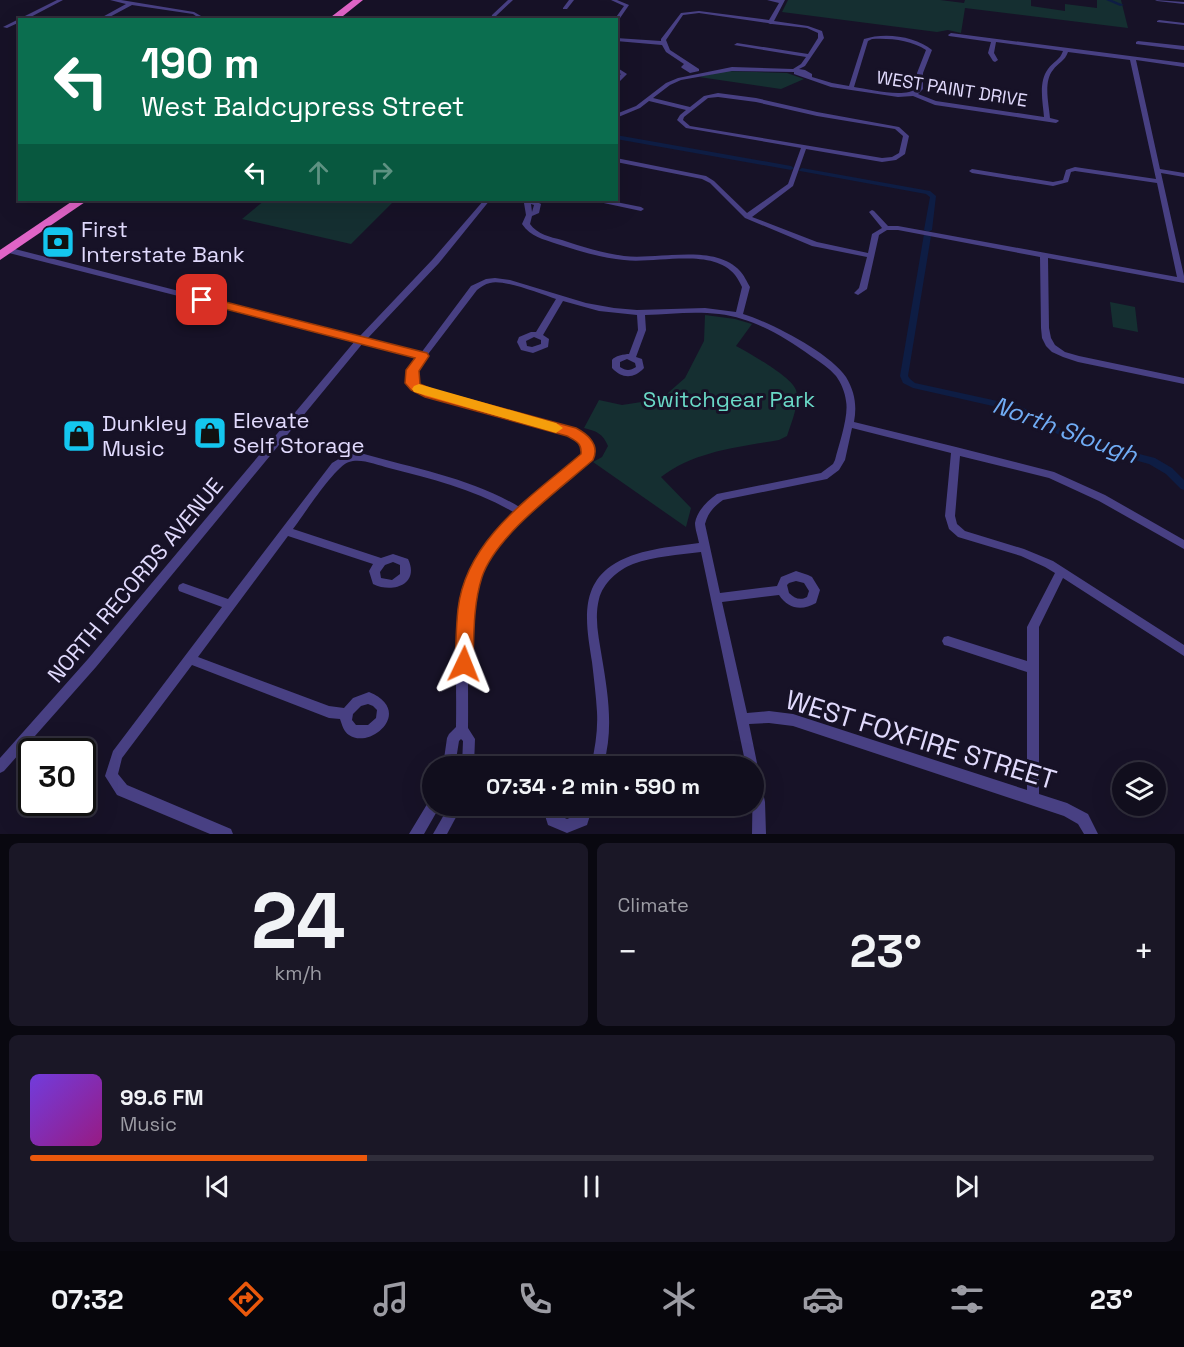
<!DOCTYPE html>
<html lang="en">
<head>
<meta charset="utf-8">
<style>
  body { margin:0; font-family:"Space Grotesk",sans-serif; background:#1a1726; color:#f1f3f6; height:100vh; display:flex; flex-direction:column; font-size:22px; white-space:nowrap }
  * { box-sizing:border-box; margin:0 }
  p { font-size:20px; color:#9c9ca4 }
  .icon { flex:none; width:33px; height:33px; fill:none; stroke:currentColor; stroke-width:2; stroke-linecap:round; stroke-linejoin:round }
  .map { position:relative; height:834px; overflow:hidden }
  .drawer { display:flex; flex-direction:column; gap:9px; padding:9px; background:#090810; flex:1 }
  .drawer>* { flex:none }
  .top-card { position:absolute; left:18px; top:18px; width:600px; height:183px; border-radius:0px; box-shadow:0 6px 24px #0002,0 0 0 2px #302e3b; background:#0b6e4f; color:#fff; overflow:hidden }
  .buttons { position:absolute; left:1112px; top:762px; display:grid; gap:12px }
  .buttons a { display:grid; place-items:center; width:54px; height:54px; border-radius:50%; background:#110e1d; box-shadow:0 6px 24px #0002,0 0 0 2px #302e3b; font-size:30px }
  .speed { position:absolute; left:18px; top:738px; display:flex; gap:12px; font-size:30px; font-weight:700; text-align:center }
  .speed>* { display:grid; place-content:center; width:78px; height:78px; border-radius:50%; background:#110e1d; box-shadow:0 6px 24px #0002,0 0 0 2px #302e3b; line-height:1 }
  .speed .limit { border:3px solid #111; border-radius:9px; background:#fff; color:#111 }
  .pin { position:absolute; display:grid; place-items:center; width:51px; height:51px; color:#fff; margin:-26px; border-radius:12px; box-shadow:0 3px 9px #0006 }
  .me { position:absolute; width:66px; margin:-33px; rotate:2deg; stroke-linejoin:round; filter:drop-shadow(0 0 4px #0008) }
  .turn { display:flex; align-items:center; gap:21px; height:126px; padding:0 24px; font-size:27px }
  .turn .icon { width:78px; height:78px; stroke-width:2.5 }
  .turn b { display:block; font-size:42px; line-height:51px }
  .lanes { display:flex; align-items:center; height:57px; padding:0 24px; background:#0003; justify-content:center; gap:30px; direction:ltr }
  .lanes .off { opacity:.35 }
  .big { font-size:45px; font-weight:700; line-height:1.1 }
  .drawer .card { flex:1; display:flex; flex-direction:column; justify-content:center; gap:9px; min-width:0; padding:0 21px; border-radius:9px; background:#1a1726 }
  .drawer .dial { align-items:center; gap:0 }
  .dial b { font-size:78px; line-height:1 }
  .song { display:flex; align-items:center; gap:18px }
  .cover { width:72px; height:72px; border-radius:9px; background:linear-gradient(135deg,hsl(260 70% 55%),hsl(310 70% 35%)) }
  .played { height:6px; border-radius:3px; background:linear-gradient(90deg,#ea580c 30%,#302e3b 30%) }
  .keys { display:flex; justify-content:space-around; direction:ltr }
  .heat { display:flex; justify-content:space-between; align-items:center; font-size:33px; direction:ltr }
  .drawer .tiles { flex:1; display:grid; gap:9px; grid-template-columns:1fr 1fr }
  .card:last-child { grid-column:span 2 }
  .trip { position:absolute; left:422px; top:756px; width:342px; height:60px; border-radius:30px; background:#110e1d; box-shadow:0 6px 24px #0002,0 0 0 2px #302e3b; font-weight:700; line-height:60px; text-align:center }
  .dock { display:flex; height:96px; justify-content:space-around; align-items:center; background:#07060c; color:#9c9ca4 }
  .dock .icon { width:42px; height:42px }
  .dock .on { color:#ea580c }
  .dock b { font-size:27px; color:#f1f3f6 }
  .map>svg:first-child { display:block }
</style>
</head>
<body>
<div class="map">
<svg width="1184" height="834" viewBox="0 0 1184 834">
  <rect width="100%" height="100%" fill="#171227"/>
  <!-- green -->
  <g fill="#152f31">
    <path d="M788 0H940L964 3 965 0H1031V6L1065 11V4L1097 8V0H1121L1128 28 965 8 961 33 948 30 937 32 782 12Z"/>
    <path d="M725 71 787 73 804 79 781 89 699 77Z"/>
    <path d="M265 200H395L351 244 242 219Z"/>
    <path d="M1110 302 1135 307 1138 332 1113 327Z"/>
    <path d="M705 315 735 319 752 324 736 346C749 353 792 377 796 390 800 403 791 423 787 436L779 440C738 447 695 451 661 477L691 508 686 527 593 462 602 457 608 446C603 434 597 431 584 428L599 400 622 405 661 399 685 378 704 341Z"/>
  </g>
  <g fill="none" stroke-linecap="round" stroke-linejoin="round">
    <!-- canal -->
    <g fill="#0e1d44" fill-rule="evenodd">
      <path d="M1106 0H1112L1124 5 1120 6Z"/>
      <path d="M616 135 791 166 794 168 791 170 616 139Z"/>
      <path d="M802 168 930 191 936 196 932 230 928 232 924 230 930 197 926 194 800 171 799 170Z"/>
      <path d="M924 234H930L931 236 908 376 910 379 915 383 1020 406 1069 433 1100 444 1155 458 1172 468 1184 480V490L1181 489 1166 474 1149 464 1098 450 1063 437 1015 411 913 388 903 383 900 376Z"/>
    </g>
    <!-- minor -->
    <g fill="#484083" fill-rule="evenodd">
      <path d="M57 0H63L25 20H20V22L7 28 3 27Z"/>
      <path d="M110 0H121L194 12 208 20H202L193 14 132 5 104 20H97L126 4Z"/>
      <path d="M508 0H513L496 16V20H491L492 15Z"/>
      <path d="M569 0H574L567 9H563V8Z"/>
      <path d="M611 0H617L629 5 618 21 614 20 624 6Z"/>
      <path d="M767 0H785L774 21 808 26 822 31 824 38 805 66 799 69 805 70 812 74V77L832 83 849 86 864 39C884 32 916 36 932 50L923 73V89L918 94 936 101 1044 117C1043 103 1038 82 1048 69 1053 62 1060 60 1063 51L996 42 994 53 998 60 995 62 993 61 988 53 991 42 949 36 948 35 951 33 1184 63V67L1136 60 1160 169 1184 173V177L1161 173 1184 276V283L1048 258 1049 328 1051 338 1055 345 1065 352 1079 356 1184 378V384L1078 362 1063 357 1052 352 1046 346 1042 338 1041 328 1040 257 898 230H887L879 235 867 289 858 295 854 293 859 288 867 257 812 246 745 218 710 183 702 179 616 162V158L706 176 714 181 747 213 788 184 801 148 686 128 677 120 680 115 686 110 649 101 640 108 616 118V114L636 106 666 83 678 78 732 67 793 69 801 64 806 57 734 45 737 43 808 54 818 38V33L807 28 772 24H770L768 23 699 13 683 15 666 40 670 50 699 69V71L690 73 682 68 681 67 684 64 666 52 662 45 616 41V38L661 41V39L681 13 699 11 769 20 779 3ZM872 39C890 38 911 40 926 50L917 73V88C905 99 870 89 854 87L868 41ZM1068 52 1130 60 1156 179 1075 167 1066 170 1063 180 1053 182 972 169 969 171 972 173 1053 186 1068 182 1071 172 1075 171 1157 183 1177 277 898 226H888L874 211 872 210 869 212 882 228 872 234 868 253 817 242 752 217 793 186 806 149 882 162 896 160 905 154 909 136 899 127 817 112 756 98 718 93 704 96 690 107 653 98 670 85 681 80 732 71 794 72V74L831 87 898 97 913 96 935 105 1056 123 1059 121 1058 120 1050 118C1049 104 1043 82 1053 70 1058 63 1065 61 1068 52ZM718 97 756 102 817 116 895 129 903 136 899 153 892 157 882 158 690 126 683 120 684 117 708 98Z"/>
      <path d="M1155 0 1184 2V4L1157 1Z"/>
      <path d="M1159 20 1184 23V25L1157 22V21Z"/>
      <path d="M1138 41 1184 46V50L1136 44V42Z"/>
      <path d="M616 67 627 74 616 85V79L621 74 616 72Z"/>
      <path d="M484 200H490L439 263 367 339 421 353 471 286 486 279 495 278 510 280 586 303 614 308 637 310 705 308 736 312 742 287C740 283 738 279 735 275 713 247 655 264 624 260 602 258 579 251 557 244 543 239 531 237 522 224L526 215 524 203 525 200H533L541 204 539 213 532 216 530 224C537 234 550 237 562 240 582 247 603 253 624 256 658 260 715 243 740 271 744 275 747 282 750 287L743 314C770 322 830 353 846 377 855 392 857 406 854 422L956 447 1054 472 1105 495 1184 540V549L1099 501 1049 478 960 456 955 516 957 524 965 531 1024 549 1053 561 1184 645V656L1063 578 1039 627V794L1067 803 1088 814 1098 834H1084L1078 824 1064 816 793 726 769 723 749 724 765 802 766 834H752L753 766H746L701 552C678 555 655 556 633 564 618 570 603 583 599 599 594 619 599 638 602 658 608 694 614 731 603 766H591C595 748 598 731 597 712 596 696 594 679 592 662 587 629 578 589 611 566 636 549 670 547 699 543 698 537 695 529 695 523 697 511 707 501 717 494L821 473 833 464 835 460C839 444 849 416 846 401 845 392 841 383 836 376 829 368 820 362 811 356 783 336 753 318 719 314 694 311 670 314 645 315L646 330 636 357 642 359 644 368C634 379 622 379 612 368 612 367 612 361 612 360 614 356 625 354 629 354L638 330 637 315 599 311 563 301 543 335 549 339 548 347 533 353 521 350 517 342 519 337 531 332H536L556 299C541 294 504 279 490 283 485 284 481 287 477 290L416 370 415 382 433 392 574 430C586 436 593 442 593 456 575 481 543 499 520 520 460 577 469 652 468 728L475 739 474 766H462L463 741 461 739 459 741 455 766H443L447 738 449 734 456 727C457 667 451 597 487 544 495 533 505 523 515 513 476 490 432 479 389 468 377 465 361 458 349 462 335 466 303 516 293 529L381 558 393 554 408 559C420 584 393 594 373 584L369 571 373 564 288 536 198 657 329 706 344 708 353 698 369 692C415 711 370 750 349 735 344 732 342 725 340 719L329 718 192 665 122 758 118 774 127 785 231 829 233 834H210L117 795 105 776 113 751 222 607 179 591 178 588 179 585 183 583 228 599 332 463 347 454H364C417 469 474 479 521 508L566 472 583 455 581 443 568 435 427 396 407 383 408 370 417 357 363 343 96 667 4 771 0 773V758L88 659 355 341 5 252V248H11L359 337 433 259ZM531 204 534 205 532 212ZM534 337 541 340V344L532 347 527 346 526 341ZM627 359 635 363 636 367C630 371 626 371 620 367V362ZM852 428 951 453 945 516 949 529 958 537 1021 556 1045 567 1055 573 1027 627V661L948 636 944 637 942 641 944 645 948 646 1027 672V790L793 714 769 711 747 713 722 602 779 595C788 609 802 611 816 603L820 590 812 577 808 575 796 571 781 577 777 586 720 593 705 524C708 513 713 507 723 500L827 479 839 470 845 460ZM393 562 400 565V574L392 580 381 578 380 572 385 565ZM796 581 804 583 809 591 807 597C800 601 794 598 789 593L787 585 789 583ZM368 704 373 706 377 710 376 718 368 725H356L352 720 353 714 361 706Z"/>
      <path d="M596 200H606L641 207 644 209 641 211 599 202Z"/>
      <path d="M432 800V806H440L424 834H409L429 801Z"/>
      <path d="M449 806H462L447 834H433Z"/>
      <path d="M542 806H554L558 815 567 819 577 815 581 806H593L587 825 567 833 548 825Z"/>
    </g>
    <!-- trunk -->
    <g fill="#e064c7" fill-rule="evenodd">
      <path d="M353 0H363L338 20H327Z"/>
      <path d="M74 200H88L0 260V250Z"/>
    </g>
  </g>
  <!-- route -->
  <path fill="#ea580c" stroke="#983908" stroke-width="1.5" d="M202 296 427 353 429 356 419 371 420 384 434 390 576 428C589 435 600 445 593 460 560 489 496 535 482 577 473 605 474 635 473 664L470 670 464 673 458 670 455 664C456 646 456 627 458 609 466 539 532 496 581 454 582 443 576 441 567 436L425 397 411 390 405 383 406 370 415 358 198 302V297Z"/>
  <!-- slow -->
  <path fill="#f59e0b" d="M419 384 556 423 563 428 556 433 414 392 412 389 414 386Z"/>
  <!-- icons -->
  <defs>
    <g id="bank-square" transform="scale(1.725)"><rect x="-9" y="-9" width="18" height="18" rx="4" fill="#14c6ef" stroke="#171227"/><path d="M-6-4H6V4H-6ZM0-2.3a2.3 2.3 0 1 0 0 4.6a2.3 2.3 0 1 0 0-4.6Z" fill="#111"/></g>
    <g id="shop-square" transform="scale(1.725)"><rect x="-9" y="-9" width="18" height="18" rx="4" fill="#14c6ef" stroke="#171227"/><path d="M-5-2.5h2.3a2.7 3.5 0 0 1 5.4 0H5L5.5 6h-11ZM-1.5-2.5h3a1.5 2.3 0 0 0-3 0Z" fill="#111"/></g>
  </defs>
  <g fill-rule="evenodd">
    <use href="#bank-square" x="58" y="242"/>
    <use href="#shop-square" x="210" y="433"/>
    <use href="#shop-square" x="79" y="436"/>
  </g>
  <g text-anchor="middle" stroke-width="6" stroke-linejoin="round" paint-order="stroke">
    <!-- far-street labels -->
    <g font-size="18" fill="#e1dafd" stroke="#171227">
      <text transform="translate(952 89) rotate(9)" y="6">WEST PAINT DRIVE</text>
    </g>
    <!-- poi labels -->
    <g font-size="22" fill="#e1dafd" stroke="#171227" text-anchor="start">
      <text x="81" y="237">First<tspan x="81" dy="25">Interstate Bank</tspan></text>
      <text x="233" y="428">Elevate<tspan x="233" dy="25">Self Storage</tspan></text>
      <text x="102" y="431">Dunkley<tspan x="102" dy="25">Music</tspan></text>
    </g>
    <!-- park labels -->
    <g font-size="22" fill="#6ad9c7" stroke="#171227">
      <text x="729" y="407">Switchgear Park</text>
    </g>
    <!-- street labels -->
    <g font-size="22" fill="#e1dafd" stroke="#171227">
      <text transform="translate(135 580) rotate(-50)" y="8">NORTH RECORDS AVENUE</text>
    </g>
    <!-- water labels -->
    <g font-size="24" font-style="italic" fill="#70acf5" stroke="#171227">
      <text transform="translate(1065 430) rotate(20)" y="8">North Slough</text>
    </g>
    <!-- near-street labels -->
    <g font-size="27" fill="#e1dafd" stroke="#171227">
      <text transform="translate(921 740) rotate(17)" y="9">WEST FOXFIRE STREET</text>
    </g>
  </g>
</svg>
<div class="buttons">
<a><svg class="icon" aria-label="layers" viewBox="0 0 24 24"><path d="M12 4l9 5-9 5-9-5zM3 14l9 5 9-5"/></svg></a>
</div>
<div class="speed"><div class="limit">30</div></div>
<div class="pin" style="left:202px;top:300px;background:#d93025"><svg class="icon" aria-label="arrive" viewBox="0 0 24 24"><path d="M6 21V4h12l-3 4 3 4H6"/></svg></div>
<svg class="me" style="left:464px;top:664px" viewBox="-20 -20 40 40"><path d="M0-17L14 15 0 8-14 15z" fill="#ea580c" stroke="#fff" stroke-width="4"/></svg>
<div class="trip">07:34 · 2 min · 590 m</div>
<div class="top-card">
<div class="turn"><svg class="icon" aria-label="left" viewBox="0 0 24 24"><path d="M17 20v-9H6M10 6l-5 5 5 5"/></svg><div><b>190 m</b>West Baldcypress Street</div></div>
<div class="lanes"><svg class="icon" aria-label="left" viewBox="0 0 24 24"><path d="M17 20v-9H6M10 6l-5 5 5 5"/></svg><svg class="icon off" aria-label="ahead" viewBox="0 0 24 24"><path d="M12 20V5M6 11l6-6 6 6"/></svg><svg class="icon off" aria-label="right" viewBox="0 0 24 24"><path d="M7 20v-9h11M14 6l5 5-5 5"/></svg></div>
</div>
</div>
<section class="drawer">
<div class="tiles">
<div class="card dial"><b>24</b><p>km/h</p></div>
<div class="card"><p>Climate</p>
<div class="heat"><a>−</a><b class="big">23°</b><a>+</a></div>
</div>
<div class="card">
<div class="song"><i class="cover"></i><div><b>99.6 FM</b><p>Music</p></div></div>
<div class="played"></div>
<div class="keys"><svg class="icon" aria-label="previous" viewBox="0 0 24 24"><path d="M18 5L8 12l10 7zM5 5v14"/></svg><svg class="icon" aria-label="pause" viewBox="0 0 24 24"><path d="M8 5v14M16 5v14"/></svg><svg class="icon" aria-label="next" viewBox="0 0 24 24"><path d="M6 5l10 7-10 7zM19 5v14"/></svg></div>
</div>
</div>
</section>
<nav class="dock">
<b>07:32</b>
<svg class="icon on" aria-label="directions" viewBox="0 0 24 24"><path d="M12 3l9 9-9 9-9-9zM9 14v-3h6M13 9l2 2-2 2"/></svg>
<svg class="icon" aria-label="music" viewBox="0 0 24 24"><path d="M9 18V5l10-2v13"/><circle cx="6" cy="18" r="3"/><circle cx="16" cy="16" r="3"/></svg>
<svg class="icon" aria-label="phone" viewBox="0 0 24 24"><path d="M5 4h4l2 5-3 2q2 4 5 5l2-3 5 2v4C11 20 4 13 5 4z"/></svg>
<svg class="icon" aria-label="climate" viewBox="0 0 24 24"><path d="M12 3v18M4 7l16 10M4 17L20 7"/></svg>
<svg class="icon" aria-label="car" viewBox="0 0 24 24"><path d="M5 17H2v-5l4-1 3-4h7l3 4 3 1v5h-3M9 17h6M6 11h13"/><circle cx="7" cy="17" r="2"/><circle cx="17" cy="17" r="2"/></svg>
<svg class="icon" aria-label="filters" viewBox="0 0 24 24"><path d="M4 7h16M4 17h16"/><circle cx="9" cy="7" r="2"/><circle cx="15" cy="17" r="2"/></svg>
<b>23°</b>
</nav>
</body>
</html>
